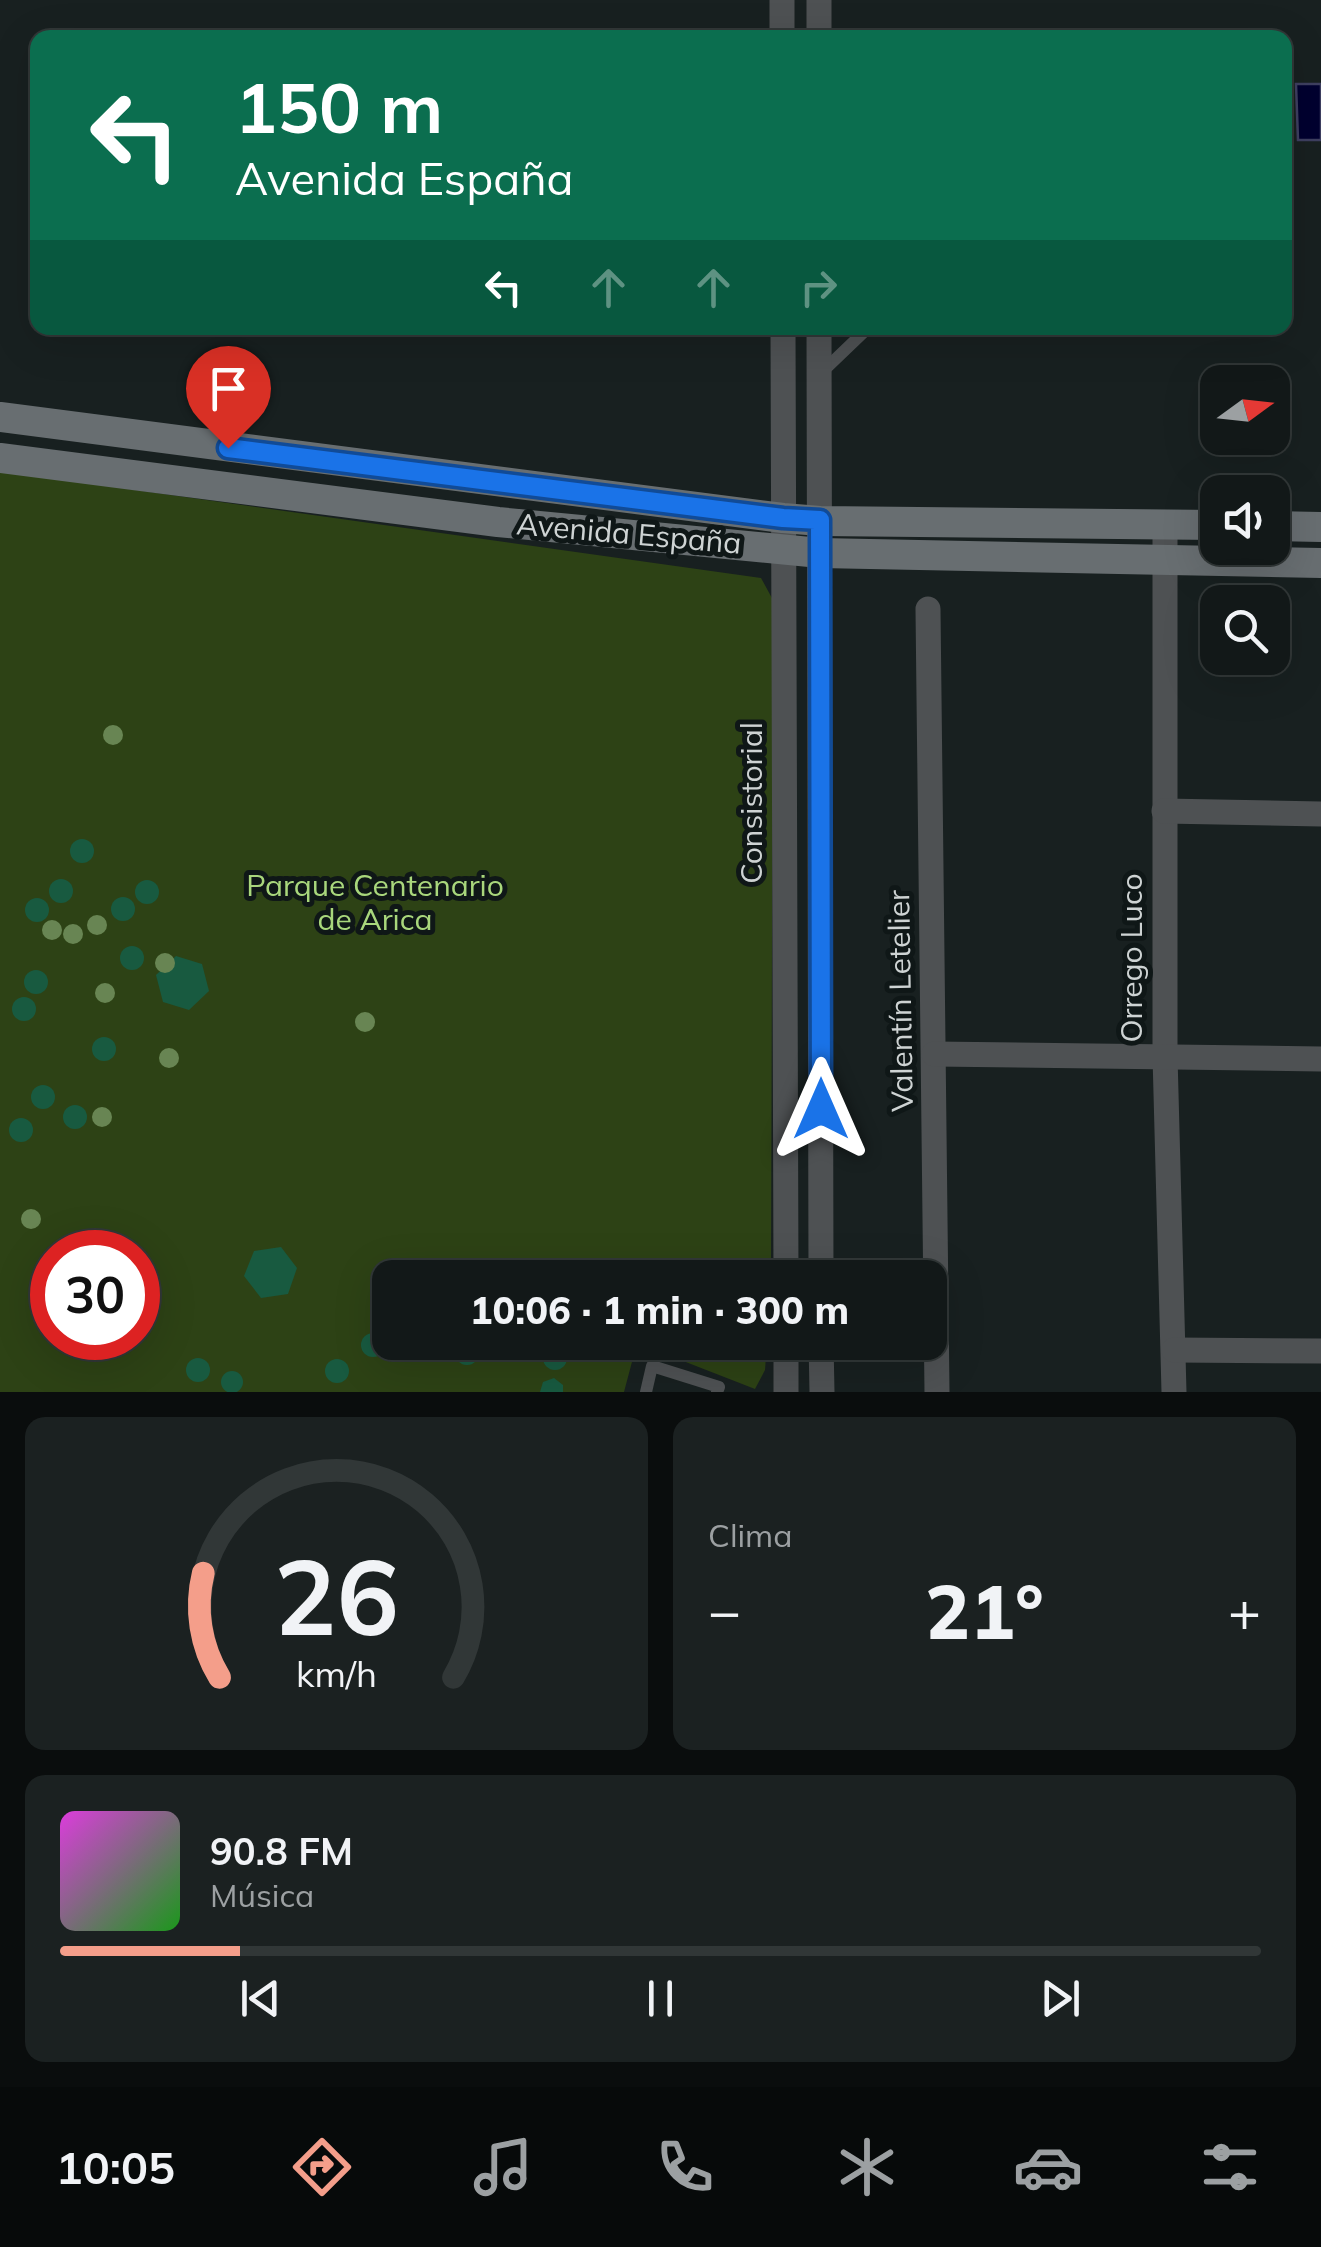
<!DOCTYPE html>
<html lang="es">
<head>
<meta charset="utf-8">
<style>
  body { margin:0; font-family:Mulish,sans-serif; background:#1b2121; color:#f1f3f6; height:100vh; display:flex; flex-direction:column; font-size:38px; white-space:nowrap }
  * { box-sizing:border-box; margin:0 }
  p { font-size:32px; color:#9ca0a2 }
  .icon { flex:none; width:55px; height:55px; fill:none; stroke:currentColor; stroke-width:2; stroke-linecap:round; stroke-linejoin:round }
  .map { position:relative; height:1392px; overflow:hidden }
  .drawer { display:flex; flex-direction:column; gap:25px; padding:25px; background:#0a0d0d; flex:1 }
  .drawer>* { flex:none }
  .guide { position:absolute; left:30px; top:30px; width:1262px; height:305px; border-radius:20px; box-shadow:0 10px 40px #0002,0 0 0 2px #313737; background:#0b6e4f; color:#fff; overflow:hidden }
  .needle { width:65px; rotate:75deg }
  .fabs { position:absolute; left:1200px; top:365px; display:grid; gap:20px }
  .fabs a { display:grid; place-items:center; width:90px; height:90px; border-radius:20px; background:#121818; box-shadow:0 10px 40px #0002,0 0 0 2px #313737; font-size:50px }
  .speed { position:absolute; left:30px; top:1230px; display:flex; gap:20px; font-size:50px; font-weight:700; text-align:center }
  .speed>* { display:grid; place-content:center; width:130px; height:130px; border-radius:50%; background:#121818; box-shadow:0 10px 40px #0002,0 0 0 2px #313737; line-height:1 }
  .speed .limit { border:15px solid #d22; background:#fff; color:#111 }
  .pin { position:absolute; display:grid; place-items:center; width:85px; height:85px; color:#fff; margin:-102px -42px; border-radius:50% 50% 50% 0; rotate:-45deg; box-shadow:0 0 10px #0007 }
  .pin .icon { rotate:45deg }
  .me { position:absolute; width:110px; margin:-55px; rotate:0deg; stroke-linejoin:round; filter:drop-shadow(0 0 8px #0008) }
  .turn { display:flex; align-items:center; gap:35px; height:210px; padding:0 40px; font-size:45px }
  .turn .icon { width:130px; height:130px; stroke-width:2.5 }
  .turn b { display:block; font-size:70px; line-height:85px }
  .lanes { display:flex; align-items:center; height:95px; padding:0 40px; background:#0003; justify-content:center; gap:50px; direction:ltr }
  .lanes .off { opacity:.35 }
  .big { font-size:75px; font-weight:800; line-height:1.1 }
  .drawer .card { flex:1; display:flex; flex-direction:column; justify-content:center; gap:15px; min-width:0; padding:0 35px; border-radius:20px; background:#1b2121 }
  .drawer .dial { align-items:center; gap:0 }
  .dial svg { height:260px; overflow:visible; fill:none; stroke:#313737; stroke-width:7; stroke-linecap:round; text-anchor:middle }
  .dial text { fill:#f1f3f6; stroke:none }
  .song { display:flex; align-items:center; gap:30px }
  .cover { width:120px; height:120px; border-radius:15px; background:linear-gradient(135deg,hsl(300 70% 55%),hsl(120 70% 35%)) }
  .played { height:10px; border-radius:5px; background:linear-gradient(90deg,#f49e8a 15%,#313737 15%) }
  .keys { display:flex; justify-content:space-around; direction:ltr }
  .heat { display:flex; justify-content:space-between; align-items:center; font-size:55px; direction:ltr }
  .drawer .tiles { flex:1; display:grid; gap:25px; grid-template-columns:1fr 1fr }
  .card:last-child { grid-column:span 2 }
  .trip { position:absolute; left:372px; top:1260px; width:575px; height:100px; border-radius:20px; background:#121818; box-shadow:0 10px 40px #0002,0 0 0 2px #313737; font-weight:800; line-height:100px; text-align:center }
  .menu { display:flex; height:160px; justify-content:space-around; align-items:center; background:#070a0a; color:#9ca0a2 }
  .menu .icon { width:70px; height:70px }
  .menu .on { color:#f49e8a }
  .menu b { font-size:45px; color:#f1f3f6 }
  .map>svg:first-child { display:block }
</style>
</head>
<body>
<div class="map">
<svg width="1321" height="1392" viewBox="0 0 1321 1392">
  <rect width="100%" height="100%" fill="#182020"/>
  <!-- green -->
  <path fill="#2d4215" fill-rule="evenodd" d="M0 471 761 578 773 600 771 1277 390 1278V1342L767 1343 765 1370 755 1389 637 1343 624 1392H0ZM52 1252H138V1338H52Z"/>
  <!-- water -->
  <path fill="#00002f" stroke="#3e3f60" stroke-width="2.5" d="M1296 84H1321V140H1298Z"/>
  <!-- building -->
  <g fill="#185a40">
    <circle cx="82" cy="851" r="12"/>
    <circle cx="61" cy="891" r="12"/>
    <circle cx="147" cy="892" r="12"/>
    <circle cx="123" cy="909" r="12"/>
    <circle cx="37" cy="910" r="12"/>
    <circle cx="132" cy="958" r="12"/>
    <path d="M176 956 202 964 209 991 189 1010 163 1002 156 975Z"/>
    <circle cx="36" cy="982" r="12"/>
    <circle cx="24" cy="1009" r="12"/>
    <circle cx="104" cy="1049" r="12"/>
    <circle cx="43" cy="1097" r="12"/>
    <circle cx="75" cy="1117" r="12"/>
    <circle cx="21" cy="1130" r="12"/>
    <path d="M281 1247 297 1268 288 1294 261 1298 244 1276 254 1251Z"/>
    <circle cx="373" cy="1345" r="12"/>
    <circle cx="467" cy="1353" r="12"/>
    <circle cx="555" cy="1358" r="12"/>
    <circle cx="198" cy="1370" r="12"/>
    <circle cx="337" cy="1371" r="12"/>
    <circle cx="232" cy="1382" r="11"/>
    <path d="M554 1378 563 1385V1392H540L543 1382Z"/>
  </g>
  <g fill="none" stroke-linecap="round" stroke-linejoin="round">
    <!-- lane -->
    <g stroke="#4e5153" stroke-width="12">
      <path d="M820 374 868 328"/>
      <path d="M646 1392 652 1366 719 1387 717 1392"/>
    </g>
    <!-- street -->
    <g stroke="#4e5153" stroke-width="25">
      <path d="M782 0V38"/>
      <path d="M819 0V38"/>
      <path d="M783 328 786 1278"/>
      <path d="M819 328 821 1278"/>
      <path d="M1165 524V1056L1174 1392"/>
      <path d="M928 609 937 1392"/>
      <path d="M1164 811 1321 814"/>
      <path d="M934 1054 1321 1059"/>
      <path d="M786 1342V1392"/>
      <path d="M821 1342 822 1392"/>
      <path d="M1174 1350 1321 1351"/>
    </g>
    <!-- secondary -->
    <g stroke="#686e71" stroke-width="30">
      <path d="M0 417 783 518 820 521 1218 525"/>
      <path d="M0 458 498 522 820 553 1321 563"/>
      <path d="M1272 526 1321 527"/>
    </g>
  </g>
  <!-- trees -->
  <g fill="#688553">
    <circle cx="113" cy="735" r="10"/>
    <circle cx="97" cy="925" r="10"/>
    <circle cx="52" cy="930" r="10"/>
    <circle cx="73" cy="934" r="10"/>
    <circle cx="165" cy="963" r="10"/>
    <circle cx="105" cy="993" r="10"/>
    <circle cx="365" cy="1022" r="10"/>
    <circle cx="169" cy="1058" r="10"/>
    <circle cx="102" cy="1117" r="10"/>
    <circle cx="31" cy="1219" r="10"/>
  </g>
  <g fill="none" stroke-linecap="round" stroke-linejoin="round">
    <!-- route casing -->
    <g stroke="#114b97" stroke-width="25">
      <path id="route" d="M228 448 783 518 820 520 821 1109"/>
    </g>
    <!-- route -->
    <use href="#route" stroke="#1a73e8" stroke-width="18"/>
  </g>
  <g text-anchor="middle" stroke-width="10" stroke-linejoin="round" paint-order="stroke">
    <!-- street labels -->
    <g font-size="30" fill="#ced3d3" stroke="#0f1717">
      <text transform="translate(629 534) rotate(5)" y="10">Avenida España</text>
      <text transform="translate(752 803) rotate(-90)" y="10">Consistorial</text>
      <text transform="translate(1132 958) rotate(-90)" y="10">Orrego Luco</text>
      <text transform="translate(901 1001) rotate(-91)" y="10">Valentín Letelier</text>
    </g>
    <!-- park labels -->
    <g font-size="30" fill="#a9d77c" stroke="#0f1717">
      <text x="375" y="896">Parque Centenario<tspan x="375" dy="34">de Arica</tspan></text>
    </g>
  </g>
</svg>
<div class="fabs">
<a><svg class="needle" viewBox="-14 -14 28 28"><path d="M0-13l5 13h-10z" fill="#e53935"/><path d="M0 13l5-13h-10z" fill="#9ca0a2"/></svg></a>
<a><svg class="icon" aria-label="sound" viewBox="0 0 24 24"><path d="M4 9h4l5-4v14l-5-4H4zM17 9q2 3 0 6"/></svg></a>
<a><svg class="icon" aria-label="search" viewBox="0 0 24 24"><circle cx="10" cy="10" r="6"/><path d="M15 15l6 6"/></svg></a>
</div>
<div class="speed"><div class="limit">30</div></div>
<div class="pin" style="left:228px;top:448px;background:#d93025"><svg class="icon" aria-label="arrive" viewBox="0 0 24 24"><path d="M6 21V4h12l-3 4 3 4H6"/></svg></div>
<svg class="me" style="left:821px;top:1109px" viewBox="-20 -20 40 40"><path d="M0-17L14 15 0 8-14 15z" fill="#1a73e8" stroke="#fff" stroke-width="4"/></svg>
<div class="trip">10:06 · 1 min · 300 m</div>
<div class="guide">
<div class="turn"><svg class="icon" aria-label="left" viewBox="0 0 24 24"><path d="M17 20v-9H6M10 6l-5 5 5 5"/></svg><div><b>150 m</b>Avenida España</div></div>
<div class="lanes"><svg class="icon" aria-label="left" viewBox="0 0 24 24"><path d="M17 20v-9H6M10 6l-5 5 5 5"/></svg><svg class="icon off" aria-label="ahead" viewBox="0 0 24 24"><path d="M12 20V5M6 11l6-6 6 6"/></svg><svg class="icon off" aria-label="ahead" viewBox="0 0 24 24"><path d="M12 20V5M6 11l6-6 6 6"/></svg><svg class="icon off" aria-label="right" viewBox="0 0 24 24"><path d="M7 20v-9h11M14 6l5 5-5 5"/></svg></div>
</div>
</div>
<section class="drawer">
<div class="tiles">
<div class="card dial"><svg viewBox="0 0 100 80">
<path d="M14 69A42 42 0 1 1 86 69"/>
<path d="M14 69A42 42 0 0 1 9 37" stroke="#f49e8a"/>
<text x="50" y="56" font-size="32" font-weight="700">26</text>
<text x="50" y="72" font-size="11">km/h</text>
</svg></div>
<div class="card"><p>Clima</p>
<div class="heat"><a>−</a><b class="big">21°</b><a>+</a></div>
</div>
<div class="card">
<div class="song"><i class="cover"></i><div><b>90.8 FM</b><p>Música</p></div></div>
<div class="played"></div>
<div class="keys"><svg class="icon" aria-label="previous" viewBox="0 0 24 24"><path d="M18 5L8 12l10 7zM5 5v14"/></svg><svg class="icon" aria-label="pause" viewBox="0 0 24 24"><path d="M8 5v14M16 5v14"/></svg><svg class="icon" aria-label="next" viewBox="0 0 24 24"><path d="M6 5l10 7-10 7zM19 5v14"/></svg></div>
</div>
</div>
</section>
<nav class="menu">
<b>10:05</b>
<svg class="icon on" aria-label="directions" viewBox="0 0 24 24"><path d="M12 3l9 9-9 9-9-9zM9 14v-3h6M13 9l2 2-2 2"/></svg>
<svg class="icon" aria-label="music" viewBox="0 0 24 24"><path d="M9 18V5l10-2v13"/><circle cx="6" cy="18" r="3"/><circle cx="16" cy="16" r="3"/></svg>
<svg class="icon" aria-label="phone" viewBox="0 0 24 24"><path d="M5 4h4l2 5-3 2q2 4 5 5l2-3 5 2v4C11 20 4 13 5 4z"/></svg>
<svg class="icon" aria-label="climate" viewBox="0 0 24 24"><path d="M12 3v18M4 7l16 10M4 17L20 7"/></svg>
<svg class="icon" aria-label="car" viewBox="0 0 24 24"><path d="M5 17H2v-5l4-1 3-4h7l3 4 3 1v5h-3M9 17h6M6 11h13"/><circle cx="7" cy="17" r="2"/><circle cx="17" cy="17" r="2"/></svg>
<svg class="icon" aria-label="filters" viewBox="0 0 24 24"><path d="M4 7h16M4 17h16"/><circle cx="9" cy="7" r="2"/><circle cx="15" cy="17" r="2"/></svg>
</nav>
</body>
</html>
